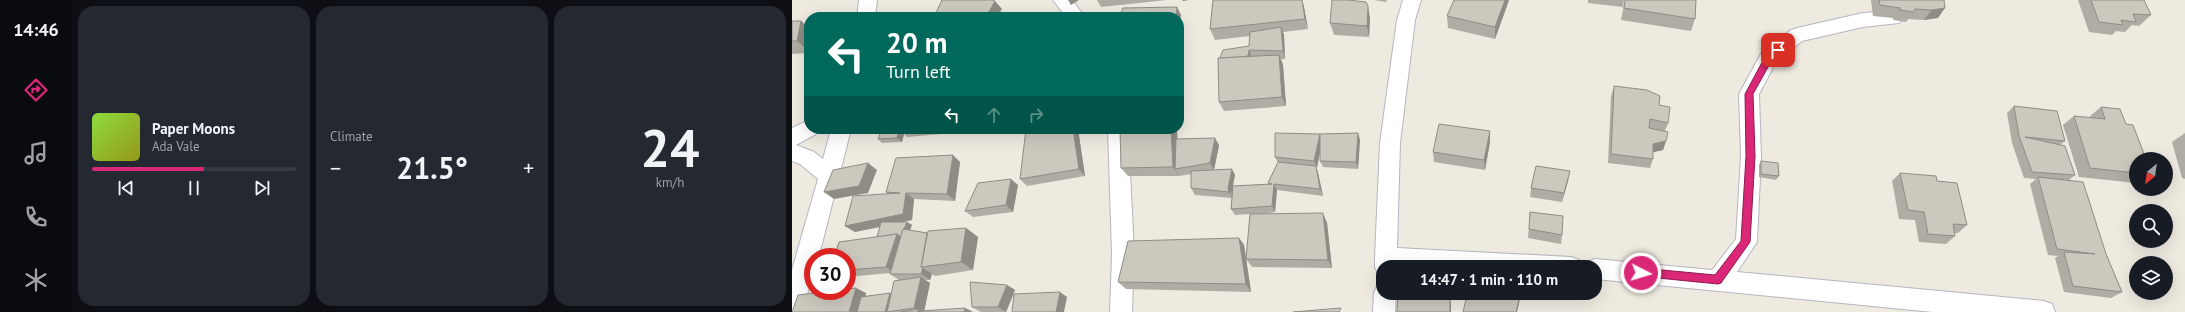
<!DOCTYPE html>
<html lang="en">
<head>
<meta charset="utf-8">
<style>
  body { margin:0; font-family:"PT Sans",sans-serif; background:#242831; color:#f1f3f6; height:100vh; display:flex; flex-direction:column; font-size:15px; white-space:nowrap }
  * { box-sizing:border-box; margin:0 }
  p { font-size:13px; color:#9ea1a6 }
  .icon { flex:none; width:22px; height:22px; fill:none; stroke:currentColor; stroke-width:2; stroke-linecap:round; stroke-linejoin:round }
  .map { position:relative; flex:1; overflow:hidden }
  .side { display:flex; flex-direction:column; gap:6px; padding:6px; background:#0d0f14; width:720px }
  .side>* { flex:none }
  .banner { position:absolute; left:12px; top:12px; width:380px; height:122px; border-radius:16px; box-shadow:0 4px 16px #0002; background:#00695c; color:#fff; overflow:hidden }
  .needle { width:26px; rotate:209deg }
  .controls { position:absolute; left:1337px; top:152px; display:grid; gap:8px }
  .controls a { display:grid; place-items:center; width:44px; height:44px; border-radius:50%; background:#171b24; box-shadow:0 4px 16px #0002; font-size:20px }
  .speed { position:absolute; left:12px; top:248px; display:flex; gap:8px; font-size:20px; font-weight:700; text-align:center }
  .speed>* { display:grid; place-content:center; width:52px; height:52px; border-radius:50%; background:#171b24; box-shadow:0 4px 16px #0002; line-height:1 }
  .speed .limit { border:6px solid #d22; background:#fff; color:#111 }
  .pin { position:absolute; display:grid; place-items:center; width:34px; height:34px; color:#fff; margin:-17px; border-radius:8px; box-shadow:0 2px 6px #0006 }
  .me { position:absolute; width:44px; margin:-22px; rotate:95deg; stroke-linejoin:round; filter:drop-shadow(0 0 3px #0008) }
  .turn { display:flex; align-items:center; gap:14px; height:84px; padding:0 16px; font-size:18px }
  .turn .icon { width:52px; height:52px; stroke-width:2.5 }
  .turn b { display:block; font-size:28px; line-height:34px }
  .lanes { display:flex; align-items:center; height:38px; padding:0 16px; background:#0003; justify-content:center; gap:20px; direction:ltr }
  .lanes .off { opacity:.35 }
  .big { font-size:30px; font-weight:700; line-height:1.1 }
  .side .card { flex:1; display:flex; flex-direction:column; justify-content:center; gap:6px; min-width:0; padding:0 14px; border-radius:16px; background:#242831 }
  .side .dial { align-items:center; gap:0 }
  .dial b { font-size:52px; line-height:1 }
  .song { display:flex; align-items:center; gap:12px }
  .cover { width:48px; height:48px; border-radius:6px; background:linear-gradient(135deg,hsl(90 70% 55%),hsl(60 70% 35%)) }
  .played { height:4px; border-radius:2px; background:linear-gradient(90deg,#db2777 55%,#363941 55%) }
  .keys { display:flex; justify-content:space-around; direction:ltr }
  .heat { display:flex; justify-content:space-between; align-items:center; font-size:22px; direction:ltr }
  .side .tiles { flex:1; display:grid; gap:6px; grid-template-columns:repeat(3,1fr) }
  .trip { position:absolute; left:584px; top:260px; width:226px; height:40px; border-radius:16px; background:#171b24; box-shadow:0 4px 16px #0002; font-weight:700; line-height:40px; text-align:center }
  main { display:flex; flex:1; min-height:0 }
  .dock { display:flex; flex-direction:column; width:72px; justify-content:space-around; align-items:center; background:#090b0e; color:#9ea1a6 }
  .dock .icon { width:28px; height:28px }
  .dock .selected { color:#db2777 }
  .dock b { font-size:18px; color:#f1f3f6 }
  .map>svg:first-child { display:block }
</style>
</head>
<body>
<main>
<nav class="dock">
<b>14:46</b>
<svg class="icon selected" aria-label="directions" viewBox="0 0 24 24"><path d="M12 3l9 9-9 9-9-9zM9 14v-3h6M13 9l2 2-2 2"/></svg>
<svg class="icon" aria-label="music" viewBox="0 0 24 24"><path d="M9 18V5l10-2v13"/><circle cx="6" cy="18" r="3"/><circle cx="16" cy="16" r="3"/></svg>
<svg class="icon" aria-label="phone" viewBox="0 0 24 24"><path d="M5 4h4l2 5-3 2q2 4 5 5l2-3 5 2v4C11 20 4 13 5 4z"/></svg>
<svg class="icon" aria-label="climate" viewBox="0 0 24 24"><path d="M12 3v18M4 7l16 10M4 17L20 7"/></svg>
</nav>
<section class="side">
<div class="tiles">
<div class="card">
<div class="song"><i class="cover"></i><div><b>Paper Moons</b><p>Ada Vale</p></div></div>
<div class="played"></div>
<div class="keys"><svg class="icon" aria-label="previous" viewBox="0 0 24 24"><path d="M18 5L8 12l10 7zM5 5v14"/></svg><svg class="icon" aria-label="pause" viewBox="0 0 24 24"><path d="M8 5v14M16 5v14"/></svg><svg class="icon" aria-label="next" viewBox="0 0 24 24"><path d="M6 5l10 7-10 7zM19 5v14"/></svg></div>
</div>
<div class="card"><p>Climate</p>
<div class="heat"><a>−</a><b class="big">21.5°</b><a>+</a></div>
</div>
<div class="card dial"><b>24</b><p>km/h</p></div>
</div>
</section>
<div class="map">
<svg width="1393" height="312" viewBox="0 0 1393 312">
  <rect width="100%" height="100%" fill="#efeae0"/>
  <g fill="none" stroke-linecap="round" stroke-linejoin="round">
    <!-- minor casing -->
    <g stroke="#b4b5c1" stroke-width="2">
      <g id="minor">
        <path d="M67 0H85L83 17H65Z"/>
        <path d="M261 0H280L293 17H274Z"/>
        <path d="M611 0H629L623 20 608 143 605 248 779 257 787 260 790 267H591V276L586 274 583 267V257L588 143 605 20Z"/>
        <path d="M1101 11 1107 13 1110 18 1107 23 1071 27 1010 41 984 62 967 94 969 156 965 242 945 272 1252 301 1260 304 1263 312H1141L803 279V267H793L795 262 803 259 920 270 944 239 949 156 947 94 970 52 999 30 1005 28 1071 13Z"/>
        <path d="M17 120V129H26L24 134 4 145 22 152 31 159 39 129H59L30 244 26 257H21C21 276 16 294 9 312H0V270L26 179 8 164 0 161V128Z"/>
        <path d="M316 129H336L342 254 340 312H318L320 254Z"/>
        <path d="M591 283V293H604L603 312H581L582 293 585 286Z"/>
      </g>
    </g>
    <!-- minor -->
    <use href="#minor" fill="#fff" fill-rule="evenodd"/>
  </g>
  <!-- wall -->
  <g fill="#afaca3">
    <path d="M305 0H375L309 7Z"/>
    <path d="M421 0H510L512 7 516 29 491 32 492 35 493 59H489L491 65 494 106 432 111 427 102 428 58 457 46 458 36 423 40 418 29Z"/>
    <path d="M582 0H595L594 2Z"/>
    <path d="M717 0 703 39 656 28 655 16Z"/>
    <path d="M796 0H832L831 7 796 3Z"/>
    <path d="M833 0H904L903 19 899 31 829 20Z"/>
    <path d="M1079 0H1152L1146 18 1132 20 1116 19 1114 22 1101 20V18L1081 16Z"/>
    <path d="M1286 0H1352L1359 15 1347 26 1340 25 1333 32 1324 31 1320 35 1297 32Z"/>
    <path d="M578 18 577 37 542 35 538 23Z"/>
    <path d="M0 21H9L17 28V53L0 54Z"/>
    <path d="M822 86 867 105 876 123 873 131 874 141 871 150 861 152V159L858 168 816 163 819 96Z"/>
    <path d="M1222 106 1273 141 1268 145 1283 175 1276 181 1314 254 1330 292 1319 298 1272 292 1263 258 1266 256 1256 255 1238 184 1244 179 1232 178 1220 143 1215 113Z"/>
    <path d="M1309 107 1334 124 1344 159V183L1287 177 1271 125 1282 116 1298 118V116Z"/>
    <path d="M90 129H173L172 132 115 137 112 134 110 142 90 143 86 139Z"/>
    <path d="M286 129 293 176 235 186 228 179Z"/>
    <path d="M385 129V139L427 145 422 170 443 175 441 186 477 184 476 183 486 163 483 157 528 134 566 133 568 140 566 169 531 167 528 161V151L524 168 526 173 531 196 485 190 483 212 468 214 535 223 540 268 460 267 454 259 458 214 443 215 439 209 440 198 403 195 399 188V174L387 176H336L329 168Z"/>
    <path d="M1393 133V179L1390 178 1380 142Z"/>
    <path d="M698 142 693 170 642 162 641 152Z"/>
    <path d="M969 161 987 176 984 180 967 177V165Z"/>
    <path d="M168 162 163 201 122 199 120 220 111 222H115L120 225 118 230 135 233 174 228 186 237 181 270 143 276 140 274 138 280H133L138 283 132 311 173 308 181 312H0L74 293V296L99 293 110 280H107L98 274V273L55 277V257L85 237 88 227 63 232 53 226 96 194 94 192Z"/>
    <path d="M778 171 776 181 770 202 738 197 739 188Z"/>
    <path d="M1108 173 1145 181 1175 225 1166 233H1163V236L1154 244 1127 242 1123 220 1107 219 1100 181Z"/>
    <path d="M226 185 221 212 181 217 173 211Z"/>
    <path d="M738 212 770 235 769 244 736 238Z"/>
    <path d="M447 238 452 245 459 292 334 289 326 282Z"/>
    <path d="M215 285 223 290 214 312H189L180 307Z"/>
  </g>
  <!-- shaded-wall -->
  <g fill="#8e8c85">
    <path d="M276 0H287L279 5Z"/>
    <path d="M390 0H397L391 1Z"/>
    <path d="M510 0 512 7 516 29 513 19Z"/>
    <path d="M713 0H717L703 39V27Z"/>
    <path d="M203 1 210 9 205 17H194Z"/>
    <path d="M576 6 578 18 577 37 575 26Z"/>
    <path d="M385 7 389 15 387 30V17H384Z"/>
    <path d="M1153 8 1146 18 1132 20 1140 10Z"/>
    <path d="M9 21 17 28V51L5 41Z"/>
    <path d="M489 27 492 35 493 59 491 51Z"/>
    <path d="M457 50 460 58 430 68Z"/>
    <path d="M487 55 491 65 494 106 490 97Z"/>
    <path d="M169 129H173L172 132Z"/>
    <path d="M281 129H286L293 176 287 169Z"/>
    <path d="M379 129H385L387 168 383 169 387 176 381 167Z"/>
    <path d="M107 131 112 134 110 142 105 138Z"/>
    <path d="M698 131V142L693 170 692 160Z"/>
    <path d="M566 133 568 140 566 169 564 162Z"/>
    <path d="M528 134 530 141 525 168 522 161Z"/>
    <path d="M423 138 427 145 422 170 418 163Z"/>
    <path d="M874 141 871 150 858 153 861 144Z"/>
    <path d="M161 155 168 162 163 201 155 194Z"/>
    <path d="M76 163 85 170 76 193 42 199 32 192Z"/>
    <path d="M524 166 526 173 531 196 528 189Z"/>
    <path d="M440 169 443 175 439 194 441 198 437 192 436 188Z"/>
    <path d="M778 171 776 181 770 202 772 193Z"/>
    <path d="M219 179 226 185 221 212 214 205Z"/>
    <path d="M482 184 485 190 483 212 480 206Z"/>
    <path d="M114 193 122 199 120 220 63 232 53 226Z"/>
    <path d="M531 213 535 223 540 268 536 260Z"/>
    <path d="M115 222 120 225 114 240 103 273 94 267 105 234Z"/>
    <path d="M174 228 186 237 181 270 169 262Z"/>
    <path d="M447 238 452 245 459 292 454 284Z"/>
    <path d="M131 268 140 274 138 280 129 274Z"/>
    <path d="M129 277 138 283 132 312H126V311L122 308Z"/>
    <path d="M215 285 223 290 214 312 206 307Z"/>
    <path d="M64 288 74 293 69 312H57Z"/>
    <path d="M268 292 275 297 272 312H264Z"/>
    <path d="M98 293 103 296 99 312H93Z"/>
    <path d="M728 296 727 304 725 312H724Z"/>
    <path d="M658 297 659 305V312H658Z"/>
    <path d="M173 308 181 312H172Z"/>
  </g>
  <!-- building -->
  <g fill="#cbc8be" stroke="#8e8c85">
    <path d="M150 0H201L203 1 194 17H142Z"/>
    <path d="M421 0H510L513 19 418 29Z"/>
    <path d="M540 0H556L574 2 576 6 575 26 538 23Z"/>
    <path d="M662 0H713L703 27 655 16Z"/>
    <path d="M833 0H904L903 19 832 8Z"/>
    <path d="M1087 0H1152L1153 8 1140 10 1123 9 1121 12 1108 10V8L1088 5Z"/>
    <path d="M1299 0H1352L1359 15 1341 14 1344 22 1329 20 1331 25 1307 22Z"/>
    <path d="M385 7 384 17H327L331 8Z"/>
    <path d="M0 21H9L5 41H0Z"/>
    <path d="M489 27 491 51 457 50 456 56 448 57 428 58 431 50 457 46 458 32Z"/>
    <path d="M487 55 490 97 427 102 426 58Z"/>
    <path d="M822 86 855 90 868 96 867 105 878 107 876 123 858 119 857 128 876 132 874 141 861 144V159L819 154Z"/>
    <path d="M1222 106 1265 111 1273 141 1233 137 1273 146 1283 175 1240 172 1227 136Z"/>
    <path d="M1309 107 1328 109 1334 124 1341 125 1354 159H1344V173L1298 168 1282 116 1313 119Z"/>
    <path d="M647 124 698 131 692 160 641 152Z"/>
    <path d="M90 129H107L106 130 107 131 105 138 86 139Z"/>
    <path d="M234 129H281L287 169 228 179Z"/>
    <path d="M328 129H379L381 167 329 168Z"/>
    <path d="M483 133 528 134 522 161 483 157Z"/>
    <path d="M566 133 564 162 528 161V134Z"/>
    <path d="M423 138 418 163 383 169 384 139Z"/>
    <path d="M161 155 155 194 114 193 111 214 53 226 61 196 108 193 94 192 104 158Z"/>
    <path d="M969 161 986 163 987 176 969 174Z"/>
    <path d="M486 162 524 166 528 189 482 184 480 206 439 209 441 186 480 184 476 183Z"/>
    <path d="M76 163 67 186 32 192 41 170Z"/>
    <path d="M744 166 778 171 772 193 739 188Z"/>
    <path d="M440 169 436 188 437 192 399 188V171Z"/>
    <path d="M1108 173 1144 176 1145 181 1165 183 1175 225 1161 224 1163 236 1136 234 1132 212 1116 210Z"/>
    <path d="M1246 177 1291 182 1314 254 1330 292 1281 286 1272 252 1303 254 1265 249Z"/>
    <path d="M219 179 214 205 173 211 186 183Z"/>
    <path d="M738 212 771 216 770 235 737 229Z"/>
    <path d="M531 213 536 260 454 259 458 214Z"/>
    <path d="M89 222H115L112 229H111L109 237 105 234 85 237Z"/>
    <path d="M174 228 169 262 129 267 136 231Z"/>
    <path d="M111 229 135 233 129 267 131 268 129 274H98Z"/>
    <path d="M105 234 94 267 55 270V257H42L47 242Z"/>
    <path d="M447 238 454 284 326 282 336 241Z"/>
    <path d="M129 277 122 308 95 312 102 281Z"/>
    <path d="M178 282 215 285 206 307H180Z"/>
    <path d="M64 288 57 312H0L6 295 38 291H55V289Z"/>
    <path d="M268 292 264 312H220L222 294Z"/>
    <path d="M98 293 93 312H65L69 297Z"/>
    <path d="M606 293H625L658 297V312H605Z"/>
    <path d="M675 295 728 296 724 312H671Z"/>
    <path d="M173 308 172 312H129V311Z"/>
    <path d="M549 308 547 312H501Z"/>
    <path d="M126 309V312H109Z"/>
  </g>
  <!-- route -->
  <path fill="#db2777" stroke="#8e194d" d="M986 47 990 50 980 60 961 94 963 156 958 242 929 283 926 284 846 276V270L849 268 923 275 949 241 954 156 953 94 974 55Z"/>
</svg>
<div class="controls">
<a><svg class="needle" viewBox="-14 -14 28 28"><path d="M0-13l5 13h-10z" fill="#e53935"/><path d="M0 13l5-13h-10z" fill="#9ea1a6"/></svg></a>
<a><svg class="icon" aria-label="search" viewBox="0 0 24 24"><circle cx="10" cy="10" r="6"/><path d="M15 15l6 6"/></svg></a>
<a><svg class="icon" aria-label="layers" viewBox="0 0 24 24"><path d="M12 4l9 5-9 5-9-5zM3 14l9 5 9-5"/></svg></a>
</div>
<div class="speed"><div class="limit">30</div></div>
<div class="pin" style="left:986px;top:50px;background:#d93025"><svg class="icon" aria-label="arrive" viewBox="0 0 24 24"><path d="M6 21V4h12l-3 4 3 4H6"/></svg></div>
<svg class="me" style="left:849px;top:273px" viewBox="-20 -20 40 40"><circle r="17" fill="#db2777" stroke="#fff" stroke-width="3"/><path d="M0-11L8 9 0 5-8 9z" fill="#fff"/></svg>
<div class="trip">14:47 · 1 min · 110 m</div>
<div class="banner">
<div class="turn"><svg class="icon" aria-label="left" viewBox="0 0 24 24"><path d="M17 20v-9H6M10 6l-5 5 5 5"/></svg><div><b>20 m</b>Turn left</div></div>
<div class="lanes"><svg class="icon" aria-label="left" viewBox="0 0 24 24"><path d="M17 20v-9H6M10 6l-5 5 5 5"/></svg><svg class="icon off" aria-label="ahead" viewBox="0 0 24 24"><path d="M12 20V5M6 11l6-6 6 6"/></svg><svg class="icon off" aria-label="right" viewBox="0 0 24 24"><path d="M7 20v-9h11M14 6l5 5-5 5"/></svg></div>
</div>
</div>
</main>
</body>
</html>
